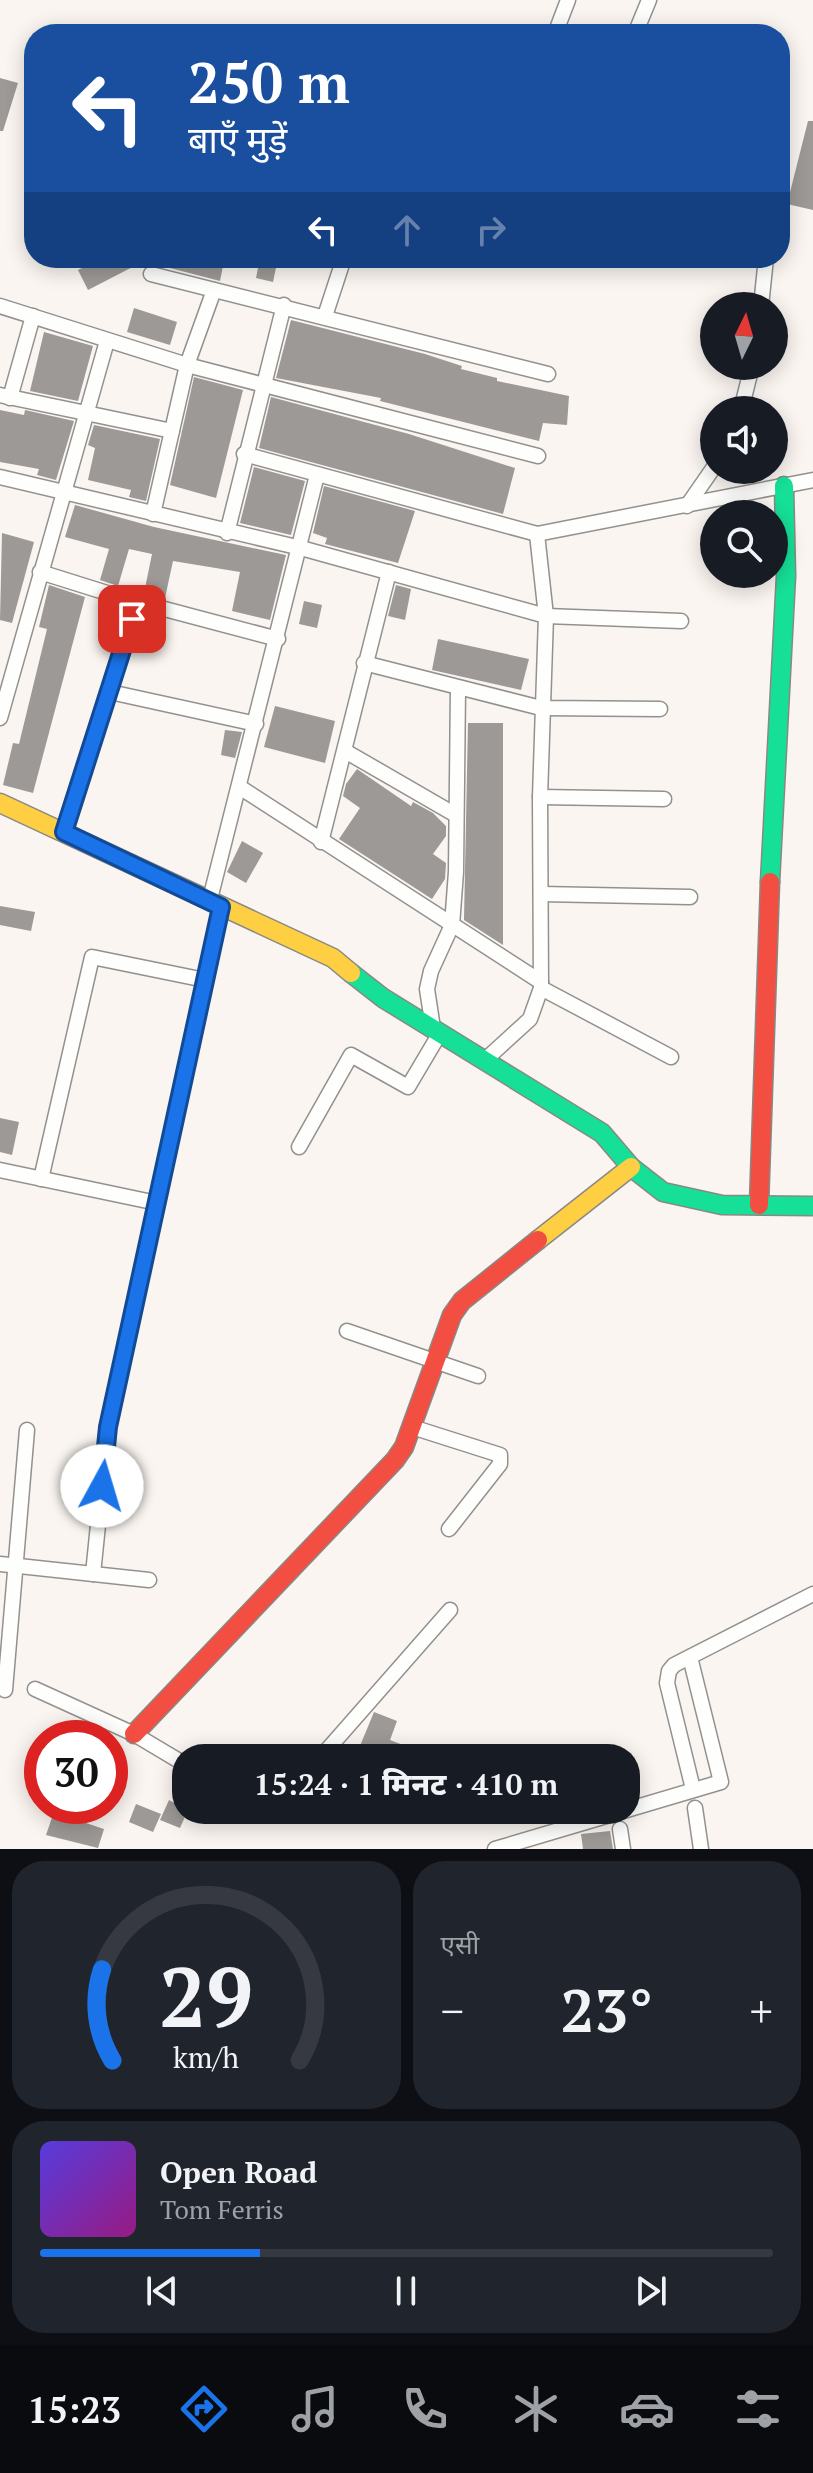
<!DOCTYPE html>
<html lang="hi">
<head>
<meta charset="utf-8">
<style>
  body { margin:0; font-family:"PT Serif","Noto Sans Devanagari",serif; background:#20242c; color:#f1f3f6; height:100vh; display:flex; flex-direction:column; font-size:30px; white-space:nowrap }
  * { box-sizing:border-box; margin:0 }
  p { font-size:26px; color:#9ea1a6 }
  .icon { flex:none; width:44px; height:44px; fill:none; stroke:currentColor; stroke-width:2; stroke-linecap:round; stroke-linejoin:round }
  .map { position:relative; height:1849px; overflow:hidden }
  .panel { display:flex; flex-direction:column; gap:12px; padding:12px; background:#0d0f14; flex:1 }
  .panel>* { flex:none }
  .banner { position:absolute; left:24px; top:24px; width:766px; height:244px; border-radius:32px; box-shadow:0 4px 20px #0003; background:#1a4fa0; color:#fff; overflow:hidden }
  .needle { width:52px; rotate:5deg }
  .buttons { position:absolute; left:700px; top:292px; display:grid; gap:16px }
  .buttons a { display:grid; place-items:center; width:88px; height:88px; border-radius:50%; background:#171b24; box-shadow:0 4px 20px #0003; font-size:40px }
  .speed { position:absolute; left:24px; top:1720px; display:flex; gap:16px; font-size:40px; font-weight:700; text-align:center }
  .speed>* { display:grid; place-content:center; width:104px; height:104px; border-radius:50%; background:#171b24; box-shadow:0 4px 20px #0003; line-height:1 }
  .speed .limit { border:12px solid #d22; background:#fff; color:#111 }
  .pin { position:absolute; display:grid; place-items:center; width:68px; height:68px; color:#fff; margin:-34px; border-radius:16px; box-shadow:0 4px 12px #0006 }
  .me { position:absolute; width:88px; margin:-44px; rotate:6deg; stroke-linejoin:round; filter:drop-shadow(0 0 6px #0008) }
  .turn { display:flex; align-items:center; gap:28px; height:168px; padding:0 32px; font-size:36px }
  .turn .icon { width:104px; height:104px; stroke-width:2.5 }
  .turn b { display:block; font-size:56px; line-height:68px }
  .lanes { display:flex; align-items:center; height:76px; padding:0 32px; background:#0003; justify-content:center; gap:40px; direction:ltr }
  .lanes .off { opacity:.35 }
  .big { font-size:60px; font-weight:800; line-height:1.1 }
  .panel .tile { flex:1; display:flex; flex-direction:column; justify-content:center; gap:12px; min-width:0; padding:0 28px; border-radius:32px; background:#20242c }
  .panel .dial { align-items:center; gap:0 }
  .dial svg { height:208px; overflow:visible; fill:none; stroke:#363941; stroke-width:7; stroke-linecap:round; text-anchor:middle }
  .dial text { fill:#f1f3f6; stroke:none }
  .song { display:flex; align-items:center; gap:24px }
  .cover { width:96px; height:96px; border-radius:12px; background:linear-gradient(135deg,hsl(250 70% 55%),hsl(310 70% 35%)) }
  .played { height:8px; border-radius:4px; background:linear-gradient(90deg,#1a73e8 30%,#363941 30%) }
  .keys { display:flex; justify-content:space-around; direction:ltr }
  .heat { display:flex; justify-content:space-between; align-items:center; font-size:44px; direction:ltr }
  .panel .tiles { flex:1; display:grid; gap:12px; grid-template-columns:1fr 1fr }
  .tile:last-child { grid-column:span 2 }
  .trip { position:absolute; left:172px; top:1744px; width:468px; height:80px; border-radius:32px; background:#171b24; box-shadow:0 4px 20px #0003; font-weight:800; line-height:80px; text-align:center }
  .dock { display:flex; height:128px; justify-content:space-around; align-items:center; background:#090b0e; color:#9ea1a6 }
  .dock .icon { width:56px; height:56px }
  .dock .current { color:#1a73e8 }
  .dock b { font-size:36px; color:#f1f3f6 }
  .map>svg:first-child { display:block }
</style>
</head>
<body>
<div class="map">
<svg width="813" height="1849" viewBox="0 0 813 1849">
  <rect width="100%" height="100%" fill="#faf5f0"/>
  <!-- building -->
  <g fill="#9c9996">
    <path d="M0 78 18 83 3 131H0Z"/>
    <path d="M808 121H813V210L787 204Z"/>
    <path d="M102 258H150L88 290 78 270Z"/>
    <path d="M168 258H188L223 266 220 281 166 267Z"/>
    <path d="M260 258H278L273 282 256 278Z"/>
    <path d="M134 308 177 322 170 345 127 332Z"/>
    <path d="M291 320 425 354 462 366 461 369 497 378V381L569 396 567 425 543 423 539 441 380 401 381 398 276 378Z"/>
    <path d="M44 332 93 346 78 401 30 391Z"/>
    <path d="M194 377 243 390 216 498 170 485Z"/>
    <path d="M271 397 409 434 515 468 503 514 259 448Z"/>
    <path d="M0 410 24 415 25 410 74 421 56 480 37 475 39 469 0 462Z"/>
    <path d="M94 425 160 439 146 501 129 497 131 490 88 480 95 448 88 445Z"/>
    <path d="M254 467 305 481 291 535 240 523Z"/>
    <path d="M324 486 415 511 398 563 325 544 327 538 313 533Z"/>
    <path d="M75 505 154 527 286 555 270 620 232 611 240 572 173 561 165 598 144 593 152 554 129 549 118 586 100 580 109 549 65 537Z"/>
    <path d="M2 533 34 542 12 623 0 620Z"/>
    <path d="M49 585 85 597 33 793 3 785 13 743 19 744 47 629 39 627Z"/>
    <path d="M396 585 411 589 405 620 388 616Z"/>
    <path d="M304 601 322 605 317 628 299 624Z"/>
    <path d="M438 639 529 659 521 690 432 670Z"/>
    <path d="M275 706 335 721 325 763 264 747Z"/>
    <path d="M468 723H503V945L464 920Z"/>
    <path d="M225 730 242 732 235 758 221 755Z"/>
    <path d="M357 769 411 806 413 802 433 813 446 826V836L433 854 446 863 445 879 432 899 339 839 360 808 343 796 346 784Z"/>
    <path d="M242 841 263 853 246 883 227 872Z"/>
    <path d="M0 906 35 912 31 931 0 925Z"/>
    <path d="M0 1118 19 1122 12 1155 0 1152Z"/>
    <path d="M374 1712 397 1721 390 1740 403 1745 397 1758H355Z"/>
    <path d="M169 1800 188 1810 180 1828 160 1820Z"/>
    <path d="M136 1804 161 1814 153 1832 129 1822Z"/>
    <path d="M56 1806H89L83 1822 104 1829 98 1848 46 1835Z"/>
    <path d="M610 1831 613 1849H583L581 1834Z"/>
  </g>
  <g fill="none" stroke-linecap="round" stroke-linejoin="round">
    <!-- street casing -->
    <g stroke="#93918f" stroke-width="17">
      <g id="street">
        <path d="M555 34 568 0"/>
        <path d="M635 34 649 0"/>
        <path d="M151 274 548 374"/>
        <path d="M0 306 187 365 538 456"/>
        <path d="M761 306 766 258"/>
        <path d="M325 316 344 258"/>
        <path d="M0 395 172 431"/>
        <path d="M10 398 33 316"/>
        <path d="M741 410 752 366"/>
        <path d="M244 454 537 534 813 480"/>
        <path d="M0 477 301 548 546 616 681 621"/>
        <path d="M687 506 714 467"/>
        <path d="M153 514 187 365 214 290"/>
        <path d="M227 533 284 305"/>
        <path d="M40 572 123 598 132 619 64 832"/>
        <path d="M123 598 278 639"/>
        <path d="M364 663 541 708 660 709"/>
        <path d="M110 692 256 724"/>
        <path d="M0 718 107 341"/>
        <path d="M345 751 454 814"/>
        <path d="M241 788 541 982"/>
        <path d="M540 797 664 799"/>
        <path d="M321 842 389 572"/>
        <path d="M541 894 690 897"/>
        <path d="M210 899 317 475"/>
        <path d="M541 988 671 1057"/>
        <path d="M433 1028 427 989 431 971 452 925 456 872 458 688"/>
        <path d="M484 1061 530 1019 541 988 540 797 546 616 537 534"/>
        <path d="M299 1147 351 1055 408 1087 440 1033"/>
        <path d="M0 1170 157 1203"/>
        <path d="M41 1179 92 957 205 980"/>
        <path d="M347 1331 478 1376"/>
        <path d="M412 1427 500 1455V1464L449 1529"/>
        <path d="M0 1564 149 1580"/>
        <path d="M93 1574 108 1427 221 907"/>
        <path d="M35 1689 134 1734 186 1765"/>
        <path d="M5 1690 27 1430"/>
        <path d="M320 1758 450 1610"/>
        <path d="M693 1789 667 1683 669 1671 674 1665 813 1594"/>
        <path d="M695 1808 701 1849"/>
        <path d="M261 1810 269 1815 274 1810"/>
        <path d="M620 1829 623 1849"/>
        <path d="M495 1849 721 1782 690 1657"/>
      </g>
    </g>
    <!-- fast casing -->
    <g stroke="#8a8885" stroke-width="21">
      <g id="fast">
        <path d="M770 882 786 576 784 486"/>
        <path d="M351 973 383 998 602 1133 631 1167 663 1192 722 1205 813 1206"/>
      </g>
    </g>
    <!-- slow casing -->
    <g stroke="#8a8885" stroke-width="21">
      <g id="slow">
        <path d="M0 803 333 958 351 973"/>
        <path d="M538 1240 631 1167"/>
      </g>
    </g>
    <!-- jam casing -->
    <g stroke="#8a8885" stroke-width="21">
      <g id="jam">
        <path d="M759 1205 770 882"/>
        <path d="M134 1734 395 1460 404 1447 452 1315 462 1301 538 1240"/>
      </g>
    </g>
    <!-- street -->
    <use href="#street" stroke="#fefefd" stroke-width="14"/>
    <!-- fast -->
    <use href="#fast" stroke="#16e098" stroke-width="18"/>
    <!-- slow -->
    <use href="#slow" stroke="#ffcf43" stroke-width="18"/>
    <!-- jam -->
    <use href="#jam" stroke="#f24e42" stroke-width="18"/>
  </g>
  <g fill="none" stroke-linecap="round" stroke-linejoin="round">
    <!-- route casing -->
    <g stroke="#114b97" stroke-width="20">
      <path id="route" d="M102 1486 108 1427 221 907 64 832 132 619"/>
    </g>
    <!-- route -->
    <use href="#route" stroke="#1a73e8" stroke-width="14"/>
  </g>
</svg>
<div class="buttons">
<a><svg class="needle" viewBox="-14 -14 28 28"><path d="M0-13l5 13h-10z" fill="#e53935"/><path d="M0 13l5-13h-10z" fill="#9ea1a6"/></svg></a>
<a><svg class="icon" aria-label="sound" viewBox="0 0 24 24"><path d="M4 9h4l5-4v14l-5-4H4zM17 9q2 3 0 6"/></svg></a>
<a><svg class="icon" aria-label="search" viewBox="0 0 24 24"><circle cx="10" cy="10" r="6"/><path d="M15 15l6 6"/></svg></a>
</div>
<div class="speed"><div class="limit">30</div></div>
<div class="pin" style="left:132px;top:619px;background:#d93025"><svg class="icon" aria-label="arrive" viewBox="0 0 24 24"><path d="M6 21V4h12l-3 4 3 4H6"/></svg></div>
<svg class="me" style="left:102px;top:1486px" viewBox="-20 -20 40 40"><circle r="19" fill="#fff"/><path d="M0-13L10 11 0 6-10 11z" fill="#1a73e8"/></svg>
<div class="trip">15:24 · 1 मिनट · 410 m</div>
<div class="banner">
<div class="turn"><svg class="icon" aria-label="left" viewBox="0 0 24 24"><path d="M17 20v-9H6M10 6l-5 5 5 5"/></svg><div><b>250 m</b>बाएँ मुड़ें</div></div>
<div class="lanes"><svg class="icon" aria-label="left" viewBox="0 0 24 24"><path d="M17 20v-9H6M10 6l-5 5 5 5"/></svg><svg class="icon off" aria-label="ahead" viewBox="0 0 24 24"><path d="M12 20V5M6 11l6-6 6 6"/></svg><svg class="icon off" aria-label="right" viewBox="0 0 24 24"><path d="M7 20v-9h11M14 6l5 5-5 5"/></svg></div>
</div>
</div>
<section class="panel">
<div class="tiles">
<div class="tile dial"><svg viewBox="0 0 100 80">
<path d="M14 69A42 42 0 1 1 86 69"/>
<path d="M14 69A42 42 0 0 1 10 34" stroke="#1a73e8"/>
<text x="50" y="56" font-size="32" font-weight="700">29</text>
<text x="50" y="72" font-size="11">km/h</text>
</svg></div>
<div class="tile"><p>एसी</p>
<div class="heat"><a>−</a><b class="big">23°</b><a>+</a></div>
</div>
<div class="tile">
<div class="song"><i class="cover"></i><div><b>Open Road</b><p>Tom Ferris</p></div></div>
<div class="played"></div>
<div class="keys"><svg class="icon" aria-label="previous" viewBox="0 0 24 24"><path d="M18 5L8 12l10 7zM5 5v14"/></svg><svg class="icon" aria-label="pause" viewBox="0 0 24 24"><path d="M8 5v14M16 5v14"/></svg><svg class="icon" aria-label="next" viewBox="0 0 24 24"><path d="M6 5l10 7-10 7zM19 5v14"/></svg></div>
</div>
</div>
</section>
<nav class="dock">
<b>15:23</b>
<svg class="icon current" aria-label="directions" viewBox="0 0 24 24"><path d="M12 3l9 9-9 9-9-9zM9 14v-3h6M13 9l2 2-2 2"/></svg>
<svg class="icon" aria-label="music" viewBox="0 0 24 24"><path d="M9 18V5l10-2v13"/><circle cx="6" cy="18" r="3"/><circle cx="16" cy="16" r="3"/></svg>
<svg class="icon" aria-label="phone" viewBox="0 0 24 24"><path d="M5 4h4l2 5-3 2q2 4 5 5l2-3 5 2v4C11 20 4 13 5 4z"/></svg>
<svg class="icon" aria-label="climate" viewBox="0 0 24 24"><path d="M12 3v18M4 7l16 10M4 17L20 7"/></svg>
<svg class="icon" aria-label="car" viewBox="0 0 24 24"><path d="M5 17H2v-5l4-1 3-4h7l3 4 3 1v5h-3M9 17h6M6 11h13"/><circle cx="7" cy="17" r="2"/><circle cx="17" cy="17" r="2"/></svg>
<svg class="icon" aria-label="filters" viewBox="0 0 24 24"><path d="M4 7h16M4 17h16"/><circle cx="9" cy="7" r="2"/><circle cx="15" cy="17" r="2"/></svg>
</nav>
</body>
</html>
